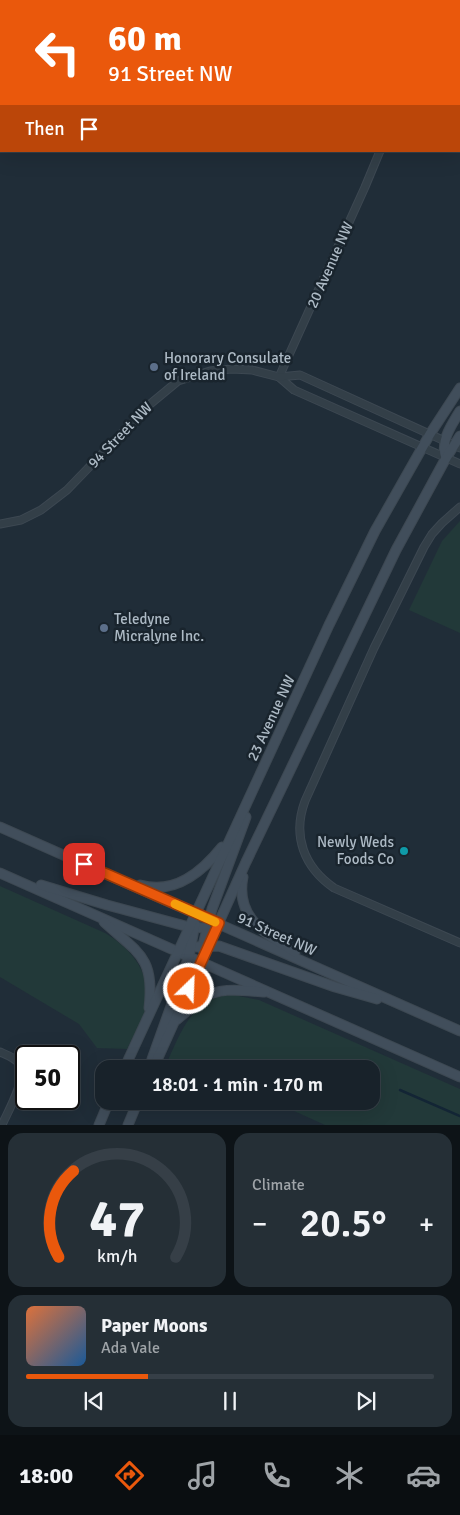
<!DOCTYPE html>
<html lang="en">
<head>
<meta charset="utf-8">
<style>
  body { margin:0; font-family:Signika,sans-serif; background:#252f36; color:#f1f3f6; height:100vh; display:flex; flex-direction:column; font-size:19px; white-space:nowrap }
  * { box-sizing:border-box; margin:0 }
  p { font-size:16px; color:#9fa4a8 }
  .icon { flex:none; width:28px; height:28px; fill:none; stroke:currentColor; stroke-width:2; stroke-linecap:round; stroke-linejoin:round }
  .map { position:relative; height:1125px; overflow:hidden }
  .details { display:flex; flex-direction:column; gap:8px; padding:8px; background:#0d1317; flex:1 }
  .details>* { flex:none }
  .guide { position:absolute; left:0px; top:0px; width:460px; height:152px; box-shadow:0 5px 20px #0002,0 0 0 1px #363f47; background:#ea580c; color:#fff; overflow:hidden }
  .speed { position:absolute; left:15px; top:1045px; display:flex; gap:10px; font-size:25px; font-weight:700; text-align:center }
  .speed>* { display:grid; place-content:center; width:65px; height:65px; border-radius:50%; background:#18222a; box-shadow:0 5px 20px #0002,0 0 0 1px #363f47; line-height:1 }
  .speed .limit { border:2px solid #111; border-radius:8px; background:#fff; color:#111 }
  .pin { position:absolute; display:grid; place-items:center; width:42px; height:42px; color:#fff; margin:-21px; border-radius:10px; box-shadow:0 2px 8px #0006 }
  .me { position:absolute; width:55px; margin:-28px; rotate:24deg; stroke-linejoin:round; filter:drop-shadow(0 0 4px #0008) }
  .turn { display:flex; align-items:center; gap:18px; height:105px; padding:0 25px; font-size:22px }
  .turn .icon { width:65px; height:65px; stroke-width:2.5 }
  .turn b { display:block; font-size:35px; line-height:42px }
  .then { display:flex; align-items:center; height:48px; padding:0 25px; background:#0003; gap:10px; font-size:19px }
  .big { font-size:38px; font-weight:600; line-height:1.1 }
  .details .tile { flex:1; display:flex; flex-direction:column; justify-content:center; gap:8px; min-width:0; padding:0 18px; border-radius:15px; background:#252f36 }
  .details .dial { align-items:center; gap:0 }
  .dial svg { height:130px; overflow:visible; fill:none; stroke:#363f47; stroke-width:7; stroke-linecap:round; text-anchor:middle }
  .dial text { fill:#f1f3f6; stroke:none }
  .song { display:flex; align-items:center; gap:15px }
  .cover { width:60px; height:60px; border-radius:8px; background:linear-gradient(135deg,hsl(20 70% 55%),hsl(210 70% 35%)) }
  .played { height:5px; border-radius:2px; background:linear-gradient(90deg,#ea580c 30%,#363f47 30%) }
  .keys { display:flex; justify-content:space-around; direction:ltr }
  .heat { display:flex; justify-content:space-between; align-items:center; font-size:28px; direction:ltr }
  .details .tiles { flex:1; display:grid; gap:8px; grid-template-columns:1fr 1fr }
  .tile:last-child { grid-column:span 2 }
  .trip { position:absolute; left:95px; top:1060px; width:285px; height:50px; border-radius:15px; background:#18222a; box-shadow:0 5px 20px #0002,0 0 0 1px #363f47; font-weight:600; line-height:50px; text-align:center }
  .tabs { display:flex; height:80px; justify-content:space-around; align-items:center; background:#0a0e11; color:#9fa4a8 }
  .tabs .icon { width:35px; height:35px }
  .tabs .selected { color:#ea580c }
  .tabs b { font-size:22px; color:#f1f3f6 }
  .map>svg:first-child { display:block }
</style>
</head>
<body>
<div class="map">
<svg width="460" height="1125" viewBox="0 0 460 1125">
  <rect width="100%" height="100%" fill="#202d38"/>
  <!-- green -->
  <g fill="#223939">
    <path d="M460 521V633L409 610 442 541Z"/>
    <path d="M0 886 105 933C132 949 152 974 146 1006 143 1021 133 1036 127 1049L97 1048 79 1024 0 977Z"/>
    <path d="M234 995 259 1000 460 1089V1125H325L272 1101H371V1069H170L165 1067C180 1034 192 995 234 995Z"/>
  </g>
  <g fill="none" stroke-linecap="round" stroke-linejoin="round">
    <!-- stream -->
    <path stroke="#132535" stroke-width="2.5" d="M400 1090 460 1116"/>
    <!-- minor casing -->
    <g stroke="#3d4852" stroke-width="9">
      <g id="minor">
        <path d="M191 0 196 1"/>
        <path d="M324 0 326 1"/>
        <path d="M32 1 33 0"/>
        <path d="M225 1 235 0"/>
        <path d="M0 59 1 57"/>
        <path d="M279 377 365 187 380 151"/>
        <path d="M279 377 294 390 460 464"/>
        <path d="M460 507 442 523 432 534 424 547 374 648 305 801C292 836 304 867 334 888L460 943"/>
        <path d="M0 524 21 520 41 510 67 490 149 405 178 381 210 371 232 369 252 370 279 377 300 375 460 448"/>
        <path d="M0 1052C7 1055 16 1058 20 1065 28 1077 7 1113 2 1125"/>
      </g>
    </g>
    <!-- secondary casing -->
    <g stroke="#3d4852" stroke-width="11">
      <g id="secondary">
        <path d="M446 458C440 441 451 426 460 411"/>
        <path d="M0 827 460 1031"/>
        <path d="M0 873 460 1077"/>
        <path d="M243 877C235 917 265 934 295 952"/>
        <path d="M41 885 107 905 189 927 206 928 219 923"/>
        <path d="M140 885C175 895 202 872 222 847"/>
        <path d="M104 922C138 953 155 957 149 1008"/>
        <path d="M202 949 212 909 246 817"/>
        <path d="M179 951 192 947 219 946 335 987 377 999"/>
        <path d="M175 1021C184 1014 193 1005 203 998 220 986 245 991 265 992"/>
        <path d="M152 1059 189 956 195 924"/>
        <path d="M124 1069 329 625 375 531 430 434 460 388"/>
        <path d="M153 1069 246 862 396 550 446 458 460 436"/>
        <path d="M99 1125 109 1101"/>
        <path d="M128 1125 138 1101"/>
      </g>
    </g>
    <!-- minor -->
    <use href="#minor" stroke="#333f48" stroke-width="7"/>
    <!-- secondary -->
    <use href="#secondary" stroke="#414e5b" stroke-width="9"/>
  </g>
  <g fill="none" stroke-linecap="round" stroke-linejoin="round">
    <!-- route casing -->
    <g stroke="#983908" stroke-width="12">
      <path id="route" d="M84 864 219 923 189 989"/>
    </g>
    <!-- route -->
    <use href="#route" stroke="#ea580c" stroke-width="9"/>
    <!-- slow -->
    <path stroke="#f59e0b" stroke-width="9" d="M175 904 215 922"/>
  </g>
  <!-- markers -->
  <g fill="#5c6f8a" stroke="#19242d" stroke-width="2">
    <circle cx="154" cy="367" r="5"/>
    <circle cx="104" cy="628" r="5"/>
  </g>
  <circle fill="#0f9aa8" stroke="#19242d" stroke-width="2" cx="404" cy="851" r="5"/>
  <g text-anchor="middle" stroke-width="5" stroke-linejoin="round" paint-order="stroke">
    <!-- street labels -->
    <g font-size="15" fill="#adbac5" stroke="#19242d">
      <text transform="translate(330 265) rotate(-66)" y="5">20 Avenue NW</text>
      <text transform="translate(120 435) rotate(-46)" y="5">94 Street NW</text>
      <text transform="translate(271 718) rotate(-65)" y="5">23 Avenue NW</text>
      <text transform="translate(277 934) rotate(24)" y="5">91 Street NW</text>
    </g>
    <!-- poi labels -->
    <g font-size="15" fill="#adbac5" stroke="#19242d" text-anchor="start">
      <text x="164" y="363">Honorary Consulate<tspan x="164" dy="17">of Ireland</tspan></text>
      <text x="114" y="624">Teledyne<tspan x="114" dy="17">Micralyne Inc.</tspan></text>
      <text x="394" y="847" text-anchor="end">Newly Weds<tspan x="394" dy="17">Foods Co</tspan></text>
    </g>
  </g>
</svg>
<div class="speed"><div class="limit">50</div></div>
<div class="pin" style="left:84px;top:864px;background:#d93025"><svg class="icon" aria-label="arrive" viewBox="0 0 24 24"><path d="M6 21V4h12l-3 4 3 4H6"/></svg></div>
<svg class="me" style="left:189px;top:989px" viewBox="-20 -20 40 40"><circle r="17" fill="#ea580c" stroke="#fff" stroke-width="3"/><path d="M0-11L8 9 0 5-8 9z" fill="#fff"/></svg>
<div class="trip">18:01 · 1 min · 170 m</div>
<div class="guide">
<div class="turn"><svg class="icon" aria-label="left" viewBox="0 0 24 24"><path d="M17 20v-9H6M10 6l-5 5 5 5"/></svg><div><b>60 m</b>91 Street NW</div></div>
<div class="then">Then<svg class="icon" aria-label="arrive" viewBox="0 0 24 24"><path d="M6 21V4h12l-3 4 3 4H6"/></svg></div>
</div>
</div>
<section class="details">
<div class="tiles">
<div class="tile dial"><svg viewBox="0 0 100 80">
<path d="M14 69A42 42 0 1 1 86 69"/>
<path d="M14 69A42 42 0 0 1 23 16" stroke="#ea580c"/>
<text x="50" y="56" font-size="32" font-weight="700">47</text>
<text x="50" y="72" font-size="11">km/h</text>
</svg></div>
<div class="tile"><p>Climate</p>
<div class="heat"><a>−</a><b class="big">20.5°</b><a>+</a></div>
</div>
<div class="tile">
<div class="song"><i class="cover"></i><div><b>Paper Moons</b><p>Ada Vale</p></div></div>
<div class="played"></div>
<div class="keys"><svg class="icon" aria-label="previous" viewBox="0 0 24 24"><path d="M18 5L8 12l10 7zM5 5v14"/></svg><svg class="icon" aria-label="pause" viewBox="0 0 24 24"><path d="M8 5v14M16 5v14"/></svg><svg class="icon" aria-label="next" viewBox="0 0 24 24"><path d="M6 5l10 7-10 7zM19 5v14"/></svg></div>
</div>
</div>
</section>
<nav class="tabs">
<b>18:00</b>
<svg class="icon selected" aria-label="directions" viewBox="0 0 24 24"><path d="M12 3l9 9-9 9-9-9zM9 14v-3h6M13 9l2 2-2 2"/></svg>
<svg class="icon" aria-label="music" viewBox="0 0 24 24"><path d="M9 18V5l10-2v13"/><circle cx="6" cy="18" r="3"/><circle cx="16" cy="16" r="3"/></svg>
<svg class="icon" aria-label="phone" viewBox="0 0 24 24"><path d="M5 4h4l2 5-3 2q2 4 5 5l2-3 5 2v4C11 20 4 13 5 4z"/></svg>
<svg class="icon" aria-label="climate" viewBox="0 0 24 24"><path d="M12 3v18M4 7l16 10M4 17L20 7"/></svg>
<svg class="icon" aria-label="car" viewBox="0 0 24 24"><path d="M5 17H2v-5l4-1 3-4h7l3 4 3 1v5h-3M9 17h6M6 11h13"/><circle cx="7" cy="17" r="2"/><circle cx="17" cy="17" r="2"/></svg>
</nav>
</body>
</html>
